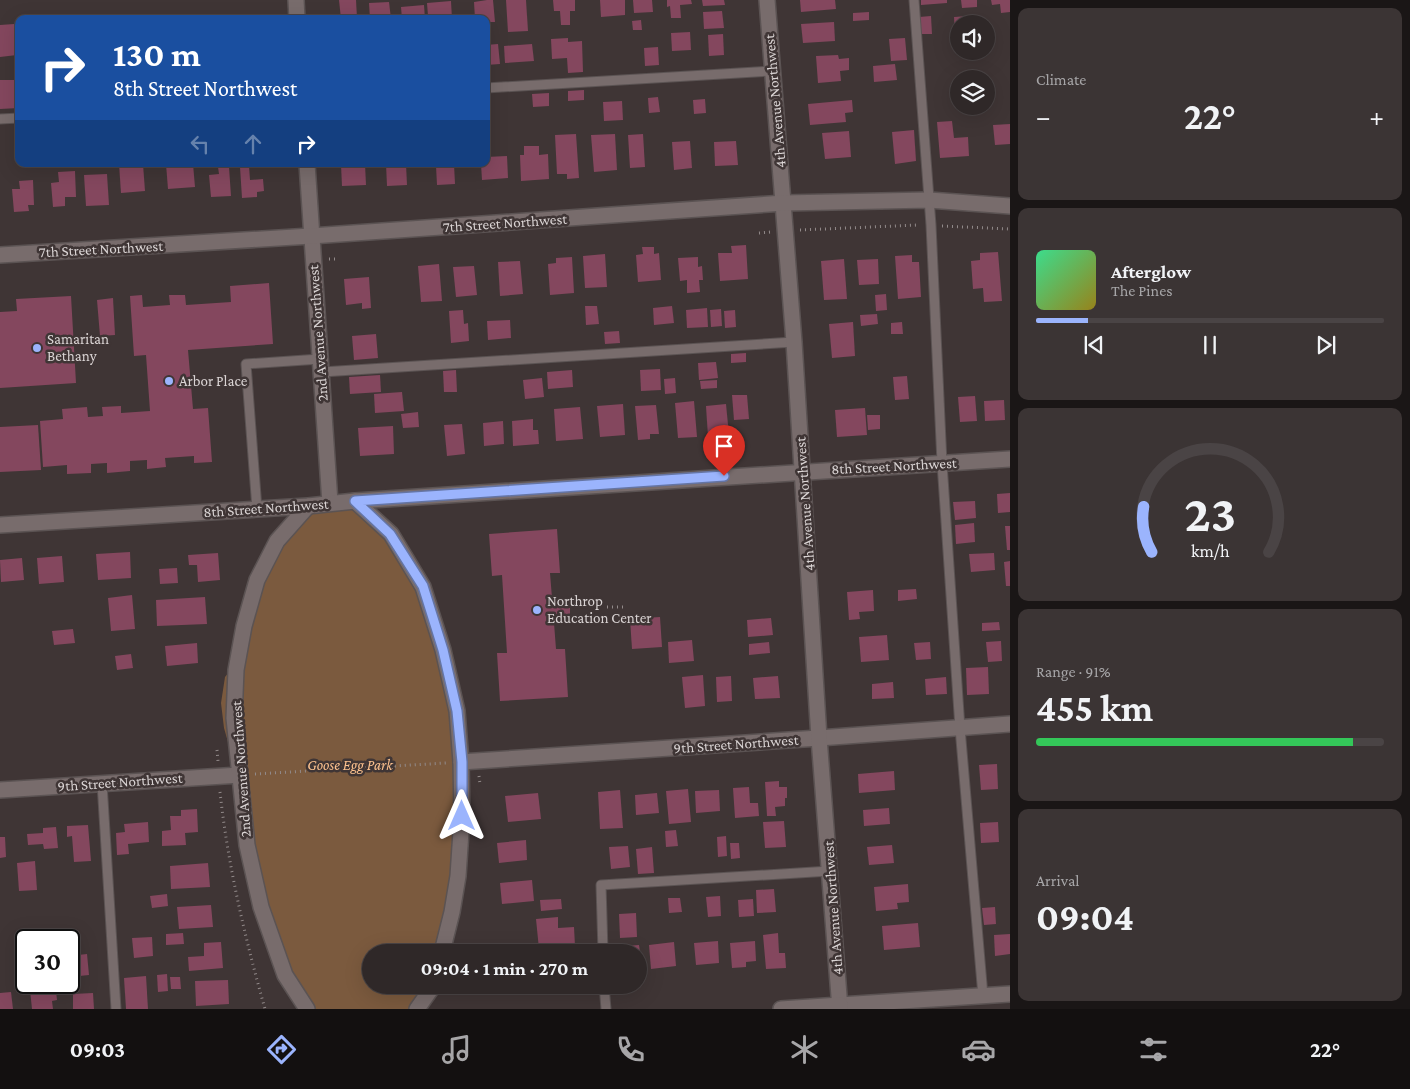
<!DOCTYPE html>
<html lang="en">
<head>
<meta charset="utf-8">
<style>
  body { margin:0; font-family:"Crimson Pro",serif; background:#3b3434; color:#f1f3f6; height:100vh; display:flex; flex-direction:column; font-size:19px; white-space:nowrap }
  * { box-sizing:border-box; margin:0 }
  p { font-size:16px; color:#a7a6a8 }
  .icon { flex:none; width:28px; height:28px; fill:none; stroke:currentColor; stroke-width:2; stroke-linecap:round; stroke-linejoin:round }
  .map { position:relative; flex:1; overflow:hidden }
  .panel { display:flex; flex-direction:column; gap:8px; padding:8px; background:#1a1616; width:400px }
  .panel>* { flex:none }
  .banner { position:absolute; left:15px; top:15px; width:475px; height:152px; border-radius:10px; box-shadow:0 5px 20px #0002,0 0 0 1px #4a4445; background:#1a4fa0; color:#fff; overflow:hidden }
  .buttons { position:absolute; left:950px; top:15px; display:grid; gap:10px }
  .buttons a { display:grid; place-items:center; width:45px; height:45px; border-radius:50%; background:#2f2828; box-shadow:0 5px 20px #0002,0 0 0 1px #4a4445; font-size:25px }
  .speed { position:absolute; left:15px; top:929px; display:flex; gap:10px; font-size:25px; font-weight:700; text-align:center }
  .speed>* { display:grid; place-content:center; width:65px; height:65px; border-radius:50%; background:#2f2828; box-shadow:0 5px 20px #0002,0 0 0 1px #4a4445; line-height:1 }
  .speed .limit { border:2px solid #111; border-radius:8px; background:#fff; color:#111 }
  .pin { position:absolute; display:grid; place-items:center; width:42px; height:42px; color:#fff; margin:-51px -21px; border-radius:50% 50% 50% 0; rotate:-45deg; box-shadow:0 0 5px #0007 }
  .pin .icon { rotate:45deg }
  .me { position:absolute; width:55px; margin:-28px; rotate:0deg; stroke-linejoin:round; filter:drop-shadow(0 0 4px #0008) }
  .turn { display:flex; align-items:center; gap:18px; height:105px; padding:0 15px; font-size:22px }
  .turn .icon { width:65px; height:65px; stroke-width:2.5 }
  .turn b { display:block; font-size:35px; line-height:42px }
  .lanes { display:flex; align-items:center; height:48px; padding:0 15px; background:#0003; justify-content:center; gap:25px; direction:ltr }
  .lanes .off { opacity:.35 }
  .big { font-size:38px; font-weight:700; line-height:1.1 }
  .panel .tile { flex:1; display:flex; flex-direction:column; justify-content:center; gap:8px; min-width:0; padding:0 18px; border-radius:10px; background:#3b3434 }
  .panel .dial { align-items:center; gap:0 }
  .dial svg { height:130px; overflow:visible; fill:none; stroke:#4a4445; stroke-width:7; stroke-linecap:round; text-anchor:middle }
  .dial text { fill:#f1f3f6; stroke:none }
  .song { display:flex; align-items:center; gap:15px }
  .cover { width:60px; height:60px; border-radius:8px; background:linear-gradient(135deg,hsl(150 70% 55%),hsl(50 70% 35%)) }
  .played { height:5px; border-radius:2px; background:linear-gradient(90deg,#9bb4fd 15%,#4a4445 15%) }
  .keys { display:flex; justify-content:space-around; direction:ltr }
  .heat { display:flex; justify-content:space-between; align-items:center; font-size:28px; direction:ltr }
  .charge { height:8px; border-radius:4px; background:linear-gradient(90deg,#34c759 91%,#4a4445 0) }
  .trip { position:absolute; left:362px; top:944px; width:285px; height:50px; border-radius:25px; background:#2f2828; box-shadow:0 5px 20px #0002,0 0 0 1px #4a4445; font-weight:700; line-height:50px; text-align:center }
  .tabs { display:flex; height:80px; justify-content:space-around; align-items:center; background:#131010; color:#a7a6a8 }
  .tabs .icon { width:35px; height:35px }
  .tabs .on { color:#9bb4fd }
  .tabs b { font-size:22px; color:#f1f3f6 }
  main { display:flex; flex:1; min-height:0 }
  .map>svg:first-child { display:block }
</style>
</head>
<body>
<main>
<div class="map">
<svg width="1010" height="1009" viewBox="0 0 1010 1009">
  <rect width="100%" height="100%" fill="#3f3535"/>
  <!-- green -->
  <path fill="#7b5a3e" d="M355 501 391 534 423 587 443 650 462 816 442 952H371V985H434L417 1009H307L261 907 237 744 228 742 224 728 221 703 225 677 237 662 257 580 308 506Z"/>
  <!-- building -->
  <g fill="#84475e">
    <path d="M339 0H356L357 18 341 19Z"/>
    <path d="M487 0H493L495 22H486V19H475L474 2Z"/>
    <path d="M506 0H526L528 31 508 32Z"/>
    <path d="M553 0H575V11H570V25H561L560 11H554Z"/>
    <path d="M600 0H625V15L601 17Z"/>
    <path d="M633 0H652L653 12 634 13Z"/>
    <path d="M667 0H691L692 4 680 5 681 18H671L670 6 667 7Z"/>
    <path d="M702 0H724L725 5 703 6Z"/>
    <path d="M800 0H835L836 9 801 12Z"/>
    <path d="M921 0H947V3L921 5Z"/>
    <path d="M961 0H977V7L962 8Z"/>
    <path d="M991 0H1010V12L1001 13 1000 4 992 5Z"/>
    <path d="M451 1 452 19H433V15L428 16 427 3Z"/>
    <path d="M389 2 391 19H370L369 3Z"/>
    <path d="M424 5 425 19H402L401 7Z"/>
    <path d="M722 11 724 28 704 29 703 12Z"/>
    <path d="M869 12V20L853 21V13Z"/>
    <path d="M182 14V19H159V16Z"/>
    <path d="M931 16 932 34H920L919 17Z"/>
    <path d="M968 16V24H959V34H955L954 17Z"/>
    <path d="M641 20 642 30H633L632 21Z"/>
    <path d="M834 22 835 41 803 43 801 24Z"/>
    <path d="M14 24 17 55 0 57V25Z"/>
    <path d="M690 32 691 50 672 51 671 33Z"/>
    <path d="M723 34 724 55 709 56 708 35Z"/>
    <path d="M568 38V42L582 41 583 72 568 73 567 58 552 59 551 39Z"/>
    <path d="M905 38 907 60 891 61 889 39Z"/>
    <path d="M498 44 500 64 486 65V45Z"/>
    <path d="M532 44 534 61 505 63 504 46Z"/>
    <path d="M658 47 659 65 645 66 644 48Z"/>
    <path d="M838 55 839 59 849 58V70L840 71 841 81 818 83 816 56Z"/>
    <path d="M895 64 897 80 874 82 873 66Z"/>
    <path d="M0 80H19V108L0 109Z"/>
    <path d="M584 90V100L568 101V91Z"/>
    <path d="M549 93V106L533 107 532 94Z"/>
    <path d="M658 97 660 112 649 113 648 98Z"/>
    <path d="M705 99 706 113 694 114 693 100Z"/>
    <path d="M852 100 853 112 845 113 846 122 810 125 808 104Z"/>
    <path d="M622 101 623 120 604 121 603 102Z"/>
    <path d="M952 121 954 138 968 137 969 156 940 158 937 122Z"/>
    <path d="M1010 124V144L995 145 993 125Z"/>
    <path d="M914 130 916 161 895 164 892 132Z"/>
    <path d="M849 131 851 157 825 159 822 133Z"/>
    <path d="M576 134 579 178 567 179V174H557L555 135Z"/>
    <path d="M615 134 617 170 594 172 591 135Z"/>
    <path d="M643 134 645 167 630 168 628 135Z"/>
    <path d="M690 141 692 168 674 170 672 142Z"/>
    <path d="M736 141 738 165 715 166 714 142Z"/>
    <path d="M524 146H539V155L548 154 549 179 521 181 520 155H524Z"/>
    <path d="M507 156 508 178 482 180 481 164H486V157Z"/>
    <path d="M119 164H143L145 191 121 193Z"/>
    <path d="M166 164H193L195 187 168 189Z"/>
    <path d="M365 164 366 185 342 186 341 165Z"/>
    <path d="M386 164H406L407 185 387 186Z"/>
    <path d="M430 164H454L455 184 437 185 436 166H431Z"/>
    <path d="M249 166 250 180 263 179 264 191 257 192V197L242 198 240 167Z"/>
    <path d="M218 167H229L231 196 211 197 209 175 219 174Z"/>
    <path d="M75 171 76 197H65V206L53 207 51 183 59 182 58 172Z"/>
    <path d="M107 174 109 205 86 206 84 175Z"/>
    <path d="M33 180 34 205H28L29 211 14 212 12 189H20L19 181Z"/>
    <path d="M746 245 748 279 720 281 718 253H732L731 246Z"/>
    <path d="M642 247H654V254L659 253 661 280 638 282 636 255 643 254Z"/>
    <path d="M998 252 1002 301 984 302 983 288 973 289 971 261 980 260V253Z"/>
    <path d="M605 254 607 287 585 288 583 256Z"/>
    <path d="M912 255V262H919L921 297 898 299 895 256Z"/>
    <path d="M572 257 574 293 550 295 548 264 556 263V258Z"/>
    <path d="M698 257V267L702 266 703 280H699L700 292 687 293V280L680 281 678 258Z"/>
    <path d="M844 259 847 299 824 300 821 261Z"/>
    <path d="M878 259 879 284 859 285 857 260Z"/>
    <path d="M520 261 523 294 500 296 498 262Z"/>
    <path d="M439 264 442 301 421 302 418 266Z"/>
    <path d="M474 266 477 295 456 297 453 267Z"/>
    <path d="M369 277 371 308 362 309V303L346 305 344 279Z"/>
    <path d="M269 283 273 344 188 350 193 409 208 408 212 462 194 463V456L165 458 166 467 147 469V460L130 461V471L107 473V463L91 464V473L67 474V465L43 467 40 421 63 419 62 409 87 407 88 417 103 416 102 407 121 406V413L150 411 146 355 134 356 130 296 142 295 143 307 170 305 169 295H185L186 305 231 302 230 286Z"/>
    <path d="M886 294 887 310 876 311 875 295Z"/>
    <path d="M71 296 76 383 0 388V312L17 311 16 299Z"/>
    <path d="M113 298 115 335 100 336 97 300Z"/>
    <path d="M585 306H597L599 324 586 325Z"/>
    <path d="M672 306 674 323 654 325 653 308Z"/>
    <path d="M707 308 708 327 687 328 686 310Z"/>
    <path d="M721 309 722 326 711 327 710 310Z"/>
    <path d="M463 310 464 324 468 323 469 341 451 343 449 311Z"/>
    <path d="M735 310 736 327 725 328 724 311Z"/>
    <path d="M877 314 878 324 861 326 860 315Z"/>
    <path d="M510 320 511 338 488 340 487 321Z"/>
    <path d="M853 322 855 356 832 358 829 324Z"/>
    <path d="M902 322 903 334H891V323Z"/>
    <path d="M619 331 620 343 605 344 604 332Z"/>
    <path d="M376 334 378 358 354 360 352 336Z"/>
    <path d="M746 353V362L731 363V354Z"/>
    <path d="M716 362 718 378 699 380 698 363Z"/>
    <path d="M660 369 661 390 641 391 640 370Z"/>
    <path d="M456 370 457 392H444L443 371Z"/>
    <path d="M572 370 573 387 548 389 547 372Z"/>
    <path d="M380 375 381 392 350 394 349 377Z"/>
    <path d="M907 376 909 399 895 400 893 377Z"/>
    <path d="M542 378 544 397 525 399 523 380Z"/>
    <path d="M675 378 676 393 665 394 664 379Z"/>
    <path d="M717 380V388L701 389 700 381Z"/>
    <path d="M402 392 404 411 375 413 374 394Z"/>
    <path d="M732 395H747L749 419 734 420Z"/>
    <path d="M975 396 977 421 960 422 958 397Z"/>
    <path d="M1004 400 1005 420 985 421 984 401Z"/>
    <path d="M694 401 697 437 678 438 675 403Z"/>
    <path d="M623 404 625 435 600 437 597 406Z"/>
    <path d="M726 404 729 435 708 437 706 406Z"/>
    <path d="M656 405 659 434H650V439L638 440 635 406Z"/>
    <path d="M580 407 583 439 556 441 554 409Z"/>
    <path d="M865 408 867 435 837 437 835 410Z"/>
    <path d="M418 412 419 427 403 428 401 414Z"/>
    <path d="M867 415H880V429L868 430Z"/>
    <path d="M533 419V430H538L539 444 513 446 512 421Z"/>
    <path d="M503 421 504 444 484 446 483 423Z"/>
    <path d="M462 424 465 454 447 456 444 425Z"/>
    <path d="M38 425 41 470 0 472V427Z"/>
    <path d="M393 426 394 454 360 456 358 428Z"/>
    <path d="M1010 493V512L998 513 997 494Z"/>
    <path d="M975 501 976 518 955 520 953 502Z"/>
    <path d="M974 523 975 542 956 544 955 525Z"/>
    <path d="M1005 526H1010V550H1007Z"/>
    <path d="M557 529 560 573H550L552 598H564L570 604V616L565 622 554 623 556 649H565L568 697 500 701 497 653H507L502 575 492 576 489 534Z"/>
    <path d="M130 552 131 578 98 580 96 554Z"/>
    <path d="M218 553 220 580 198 582 197 565H189L188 555Z"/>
    <path d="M994 553 995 570 971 572 969 554Z"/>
    <path d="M62 556 64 582 39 584 37 558Z"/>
    <path d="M22 558 24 580 1 582 0 560Z"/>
    <path d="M1010 561V586H1006L1004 562Z"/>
    <path d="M177 568 178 583 160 584 159 569Z"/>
    <path d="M916 589 917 599 898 601V590Z"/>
    <path d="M873 590 874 611 859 612 860 619 849 620 847 592Z"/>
    <path d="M132 595 135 629 111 631 108 598Z"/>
    <path d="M205 597 207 624 157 626 156 600Z"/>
    <path d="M660 617 662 647 632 649 630 619Z"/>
    <path d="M771 618 773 635 748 637 747 620Z"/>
    <path d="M999 622 1000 630 982 631V623Z"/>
    <path d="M73 629 75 643 54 645 52 631Z"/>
    <path d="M887 635 889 660 861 662 859 637Z"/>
    <path d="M692 640 694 661 669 663 668 642Z"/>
    <path d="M1001 641 1002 661 988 662 986 642Z"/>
    <path d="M769 642 770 653 749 655V644Z"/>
    <path d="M930 642 931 659 916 660 914 643Z"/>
    <path d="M197 643 198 663 167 666 165 646Z"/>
    <path d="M131 654 133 668 117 670 115 656Z"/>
    <path d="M988 667 989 694 967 695 966 668Z"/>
    <path d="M703 675 705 706 685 708 682 677Z"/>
    <path d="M731 676 732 701 717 702 716 677Z"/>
    <path d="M778 676 780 698 755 699 753 678Z"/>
    <path d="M946 677 947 694 926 695 925 679Z"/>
    <path d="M893 682 894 698 872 699V684Z"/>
    <path d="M997 764 998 789 981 790 979 765Z"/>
    <path d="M894 771 895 790 859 793 858 774Z"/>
    <path d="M779 781V787H787V798H785V806L775 807 776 816H767L765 782Z"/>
    <path d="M749 787 750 803H758L759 816 735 818 733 788Z"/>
    <path d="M688 789 691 822 669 824 666 791Z"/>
    <path d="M620 790 623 828 600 829 598 792Z"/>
    <path d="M719 790 720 811 696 813 695 791Z"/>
    <path d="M538 793 541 819 508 822 505 796Z"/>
    <path d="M657 793 659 813 636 815 635 795Z"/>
    <path d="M889 808 890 824 864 826 863 810Z"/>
    <path d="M197 809 198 832 185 833 186 845 162 846V831L171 830 170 816H181V810Z"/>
    <path d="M784 821 786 847 765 848 763 822Z"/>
    <path d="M148 822 149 842 128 844 129 854 117 855 116 833 125 832 124 824Z"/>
    <path d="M998 822 999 842 981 843 980 823Z"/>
    <path d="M88 825 91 861 74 862 72 836 67 837V826Z"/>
    <path d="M56 827 58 848 44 849 43 844 28 845 27 834 43 833V828Z"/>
    <path d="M676 830 678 846 666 847 665 831Z"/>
    <path d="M726 836 727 856 718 857 717 837Z"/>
    <path d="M0 837H5L6 857 0 858Z"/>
    <path d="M526 840 527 860 499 863 497 843Z"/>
    <path d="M730 843H739L740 858 731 859Z"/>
    <path d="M892 845 894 863 869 865 867 847Z"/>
    <path d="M628 846 630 867 611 869 609 847Z"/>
    <path d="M652 847 654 873 638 874 636 849Z"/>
    <path d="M35 861 37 890 19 891 17 863Z"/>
    <path d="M208 863 210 887 171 889 170 866Z"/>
    <path d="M532 880 534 901 502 904 500 883Z"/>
    <path d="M908 884 909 902 897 903 898 909 876 911 874 887Z"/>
    <path d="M774 889 776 912 757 913 756 890Z"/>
    <path d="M167 894 168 906 152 908 150 896Z"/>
    <path d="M720 896 721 916 708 917 706 897Z"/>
    <path d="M668 898H680L682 912 669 913Z"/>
    <path d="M561 899 562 909 541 911 540 900Z"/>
    <path d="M753 899 754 916 739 917 738 900Z"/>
    <path d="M211 905 213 927 179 929 177 907Z"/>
    <path d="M995 907 996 924 984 925 982 908Z"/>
    <path d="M636 913 637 937 620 938 619 914Z"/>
    <path d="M558 917V928L574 927 575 946 539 949 536 919Z"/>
    <path d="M918 923 920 947 884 950 882 926Z"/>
    <path d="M183 933 184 944 166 945V934Z"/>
    <path d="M778 933 779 953H785L786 968 766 969 763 935Z"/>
    <path d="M1010 934V954L995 956 994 935Z"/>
    <path d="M152 937 153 956 134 958 132 938Z"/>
    <path d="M718 941 719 963 696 965 694 943Z"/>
    <path d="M755 941 756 961 746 962V967L732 968 730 943Z"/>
    <path d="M221 942 223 968 189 971 188 957 204 956V943Z"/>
    <path d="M674 942 676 966 651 969 649 945Z"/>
    <path d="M639 945 640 952H613V947Z"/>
    <path d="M87 954 89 975 70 977 69 956Z"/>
    <path d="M167 974 168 991 158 992 157 975Z"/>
    <path d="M146 976 148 1009H126L124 978Z"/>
    <path d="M170 977H180L181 989H171Z"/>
    <path d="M228 980 229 1004 196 1006 195 981Z"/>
    <path d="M52 982H55L57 1000 52 1001 53 1009H32L30 990 47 989 46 983Z"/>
    <path d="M495 985H519L520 989 496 991Z"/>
    <path d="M11 992 13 1009H0V993Z"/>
    <path d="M93 993 94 1009H73V994Z"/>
  </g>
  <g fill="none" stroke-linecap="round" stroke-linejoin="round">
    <!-- lane casing -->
    <g stroke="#5b5353" stroke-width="11">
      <g id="lane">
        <path d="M914 0 931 225 942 463 960 728 983 996"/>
        <path d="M486 88 772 71"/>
        <path d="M0 119 19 118"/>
        <path d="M322 372 794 342"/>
        <path d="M257 509 246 364 320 359"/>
        <path d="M102 783 116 1009"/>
        <path d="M603 952 601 885 830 871"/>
        <path d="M604 985 606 1009"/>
      </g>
    </g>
    <!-- street casing -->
    <g stroke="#5b5353" stroke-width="18">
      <g id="street">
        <path d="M296 0 297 19"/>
        <path d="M307 164 330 503"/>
        <path d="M355 501 391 534 423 587 443 650 457 711 461 762 462 816 458 876 452 912 442 952"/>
        <path d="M0 525 308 506 355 501 1010 459"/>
        <path d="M461 762 819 738 1010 724"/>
        <path d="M0 790 240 775"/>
        <path d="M840 1005 1010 994"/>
        <path d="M307 1009 285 975 261 907 247 845 234 718 236 670 244 626 257 580 277 541 308 506"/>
        <path d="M417 1009 434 985"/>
      </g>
    </g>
    <!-- secondary casing -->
    <g stroke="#5b5353" stroke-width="18">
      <g id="secondary">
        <path d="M767 0 794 342 819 738 840 1009"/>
        <path d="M0 255 311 236 784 203 929 200 1010 206"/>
        <path d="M781 1009 840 1005"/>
      </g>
    </g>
    <!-- path -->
    <g stroke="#928a8a" stroke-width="3" stroke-dasharray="1 4" stroke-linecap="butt">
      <path d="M942 226 1010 229"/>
      <path d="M800 230 918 225"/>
      <path d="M759 233 771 232"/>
      <path d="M329 259H339"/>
      <path d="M607 607H623"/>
      <path d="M217 750 218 761"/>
      <path d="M255 774 446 763"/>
      <path d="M479 776 480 784"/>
      <path d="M220 792C228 866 245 938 265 1009"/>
    </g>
    <!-- lane -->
    <use href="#lane" stroke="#786c6c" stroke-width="9"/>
    <!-- street -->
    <use href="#street" stroke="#786c6c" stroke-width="15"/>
    <!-- secondary -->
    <use href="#secondary" stroke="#786c6c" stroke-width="15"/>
  </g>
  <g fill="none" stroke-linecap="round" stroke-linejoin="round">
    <!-- route casing -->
    <g stroke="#6575a4" stroke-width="12">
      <path id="route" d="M462 816V762L457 711 443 650 423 586 390 534 355 501 724 476"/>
    </g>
    <!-- route -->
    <use href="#route" stroke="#9bb4fd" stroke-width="9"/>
  </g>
  <!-- markers -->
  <g fill="#9bb4fd" stroke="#3f3535" stroke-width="2">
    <circle cx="37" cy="348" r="5"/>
    <circle cx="169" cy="381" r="5"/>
    <circle cx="537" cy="610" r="5"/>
  </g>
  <g text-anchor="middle" stroke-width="5" stroke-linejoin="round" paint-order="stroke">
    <!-- street labels -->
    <g font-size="15" fill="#dad4d4" stroke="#3f3535">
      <text transform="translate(775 101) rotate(-95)" y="5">4th Avenue Northwest</text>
      <text transform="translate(505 223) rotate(-4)" y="5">7th Street Northwest</text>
      <text transform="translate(101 249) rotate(-3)" y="5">7th Street Northwest</text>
      <text transform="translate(318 333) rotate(-94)" y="5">2nd Avenue Northwest</text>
      <text transform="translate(894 466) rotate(-3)" y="5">8th Street Northwest</text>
      <text transform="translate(805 504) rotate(-94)" y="5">4th Avenue Northwest</text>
      <text transform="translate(266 508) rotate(-4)" y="5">8th Street Northwest</text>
      <text transform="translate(736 744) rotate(-4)" y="5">9th Street Northwest</text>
      <text transform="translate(241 769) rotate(-94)" y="5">2nd Avenue Northwest</text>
      <text transform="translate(120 782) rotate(-4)" y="5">9th Street Northwest</text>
      <text transform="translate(833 908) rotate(-94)" y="5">4th Avenue Northwest</text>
    </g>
    <!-- poi labels -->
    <g font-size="15" fill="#dad4d4" stroke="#3f3535" text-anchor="start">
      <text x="47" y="344">Samaritan<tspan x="47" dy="17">Bethany</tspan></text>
      <text x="179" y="386">Arbor Place</text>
      <text x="547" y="606">Northrop<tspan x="547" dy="17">Education Center</tspan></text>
    </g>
    <!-- park labels -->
    <g font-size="15" font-style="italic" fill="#fcc18e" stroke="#3f3535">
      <text x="350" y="770">Goose Egg Park</text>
    </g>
  </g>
</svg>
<div class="buttons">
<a><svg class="icon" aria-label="sound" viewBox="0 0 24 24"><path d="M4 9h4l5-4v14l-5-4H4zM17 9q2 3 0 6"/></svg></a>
<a><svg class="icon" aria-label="layers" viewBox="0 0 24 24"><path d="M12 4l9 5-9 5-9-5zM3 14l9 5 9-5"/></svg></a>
</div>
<div class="speed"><div class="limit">30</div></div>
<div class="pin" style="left:724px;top:476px;background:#d93025"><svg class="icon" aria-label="arrive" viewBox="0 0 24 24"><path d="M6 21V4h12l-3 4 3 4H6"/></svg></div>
<svg class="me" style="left:462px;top:816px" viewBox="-20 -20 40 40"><path d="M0-17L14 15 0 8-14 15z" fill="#9bb4fd" stroke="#fff" stroke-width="4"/></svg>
<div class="trip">09:04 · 1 min · 270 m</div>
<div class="banner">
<div class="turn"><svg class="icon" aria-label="right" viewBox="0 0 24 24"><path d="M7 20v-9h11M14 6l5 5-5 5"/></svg><div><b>130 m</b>8th Street Northwest</div></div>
<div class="lanes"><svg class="icon off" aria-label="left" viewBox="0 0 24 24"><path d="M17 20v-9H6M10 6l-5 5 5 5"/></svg><svg class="icon off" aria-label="ahead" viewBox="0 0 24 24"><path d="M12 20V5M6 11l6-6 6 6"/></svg><svg class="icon" aria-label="right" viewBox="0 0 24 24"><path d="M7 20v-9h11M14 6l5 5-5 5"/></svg></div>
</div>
</div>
<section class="panel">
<div class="tile"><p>Climate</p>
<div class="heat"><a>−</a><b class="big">22°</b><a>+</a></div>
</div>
<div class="tile">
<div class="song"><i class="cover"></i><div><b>Afterglow</b><p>The Pines</p></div></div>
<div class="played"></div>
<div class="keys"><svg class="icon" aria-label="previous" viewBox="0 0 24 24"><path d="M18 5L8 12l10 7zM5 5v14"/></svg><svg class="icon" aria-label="pause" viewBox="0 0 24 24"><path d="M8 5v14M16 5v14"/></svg><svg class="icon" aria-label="next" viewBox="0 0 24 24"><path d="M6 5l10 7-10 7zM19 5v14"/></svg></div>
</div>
<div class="tile dial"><svg viewBox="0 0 100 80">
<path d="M14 69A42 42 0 1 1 86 69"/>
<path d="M14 69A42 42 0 0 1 9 41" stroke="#9bb4fd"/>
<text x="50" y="56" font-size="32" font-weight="700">23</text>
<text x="50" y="72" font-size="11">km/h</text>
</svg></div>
<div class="tile"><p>Range · 91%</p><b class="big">455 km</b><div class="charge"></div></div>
<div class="tile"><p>Arrival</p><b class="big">09:04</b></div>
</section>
</main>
<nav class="tabs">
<b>09:03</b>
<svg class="icon on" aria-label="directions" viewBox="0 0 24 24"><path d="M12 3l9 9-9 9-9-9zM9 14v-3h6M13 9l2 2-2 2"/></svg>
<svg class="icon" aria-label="music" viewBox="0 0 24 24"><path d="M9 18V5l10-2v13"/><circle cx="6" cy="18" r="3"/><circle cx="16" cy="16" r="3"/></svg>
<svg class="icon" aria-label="phone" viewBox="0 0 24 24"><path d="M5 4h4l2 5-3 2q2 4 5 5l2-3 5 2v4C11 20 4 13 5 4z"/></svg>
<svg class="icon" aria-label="climate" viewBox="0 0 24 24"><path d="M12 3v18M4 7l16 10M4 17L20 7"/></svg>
<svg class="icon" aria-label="car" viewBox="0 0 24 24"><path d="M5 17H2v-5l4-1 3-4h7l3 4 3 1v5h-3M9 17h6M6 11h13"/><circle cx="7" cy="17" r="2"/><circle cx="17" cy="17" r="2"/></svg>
<svg class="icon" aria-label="filters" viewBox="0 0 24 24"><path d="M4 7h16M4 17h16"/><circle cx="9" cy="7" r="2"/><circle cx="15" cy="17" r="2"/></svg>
<b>22°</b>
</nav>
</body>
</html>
